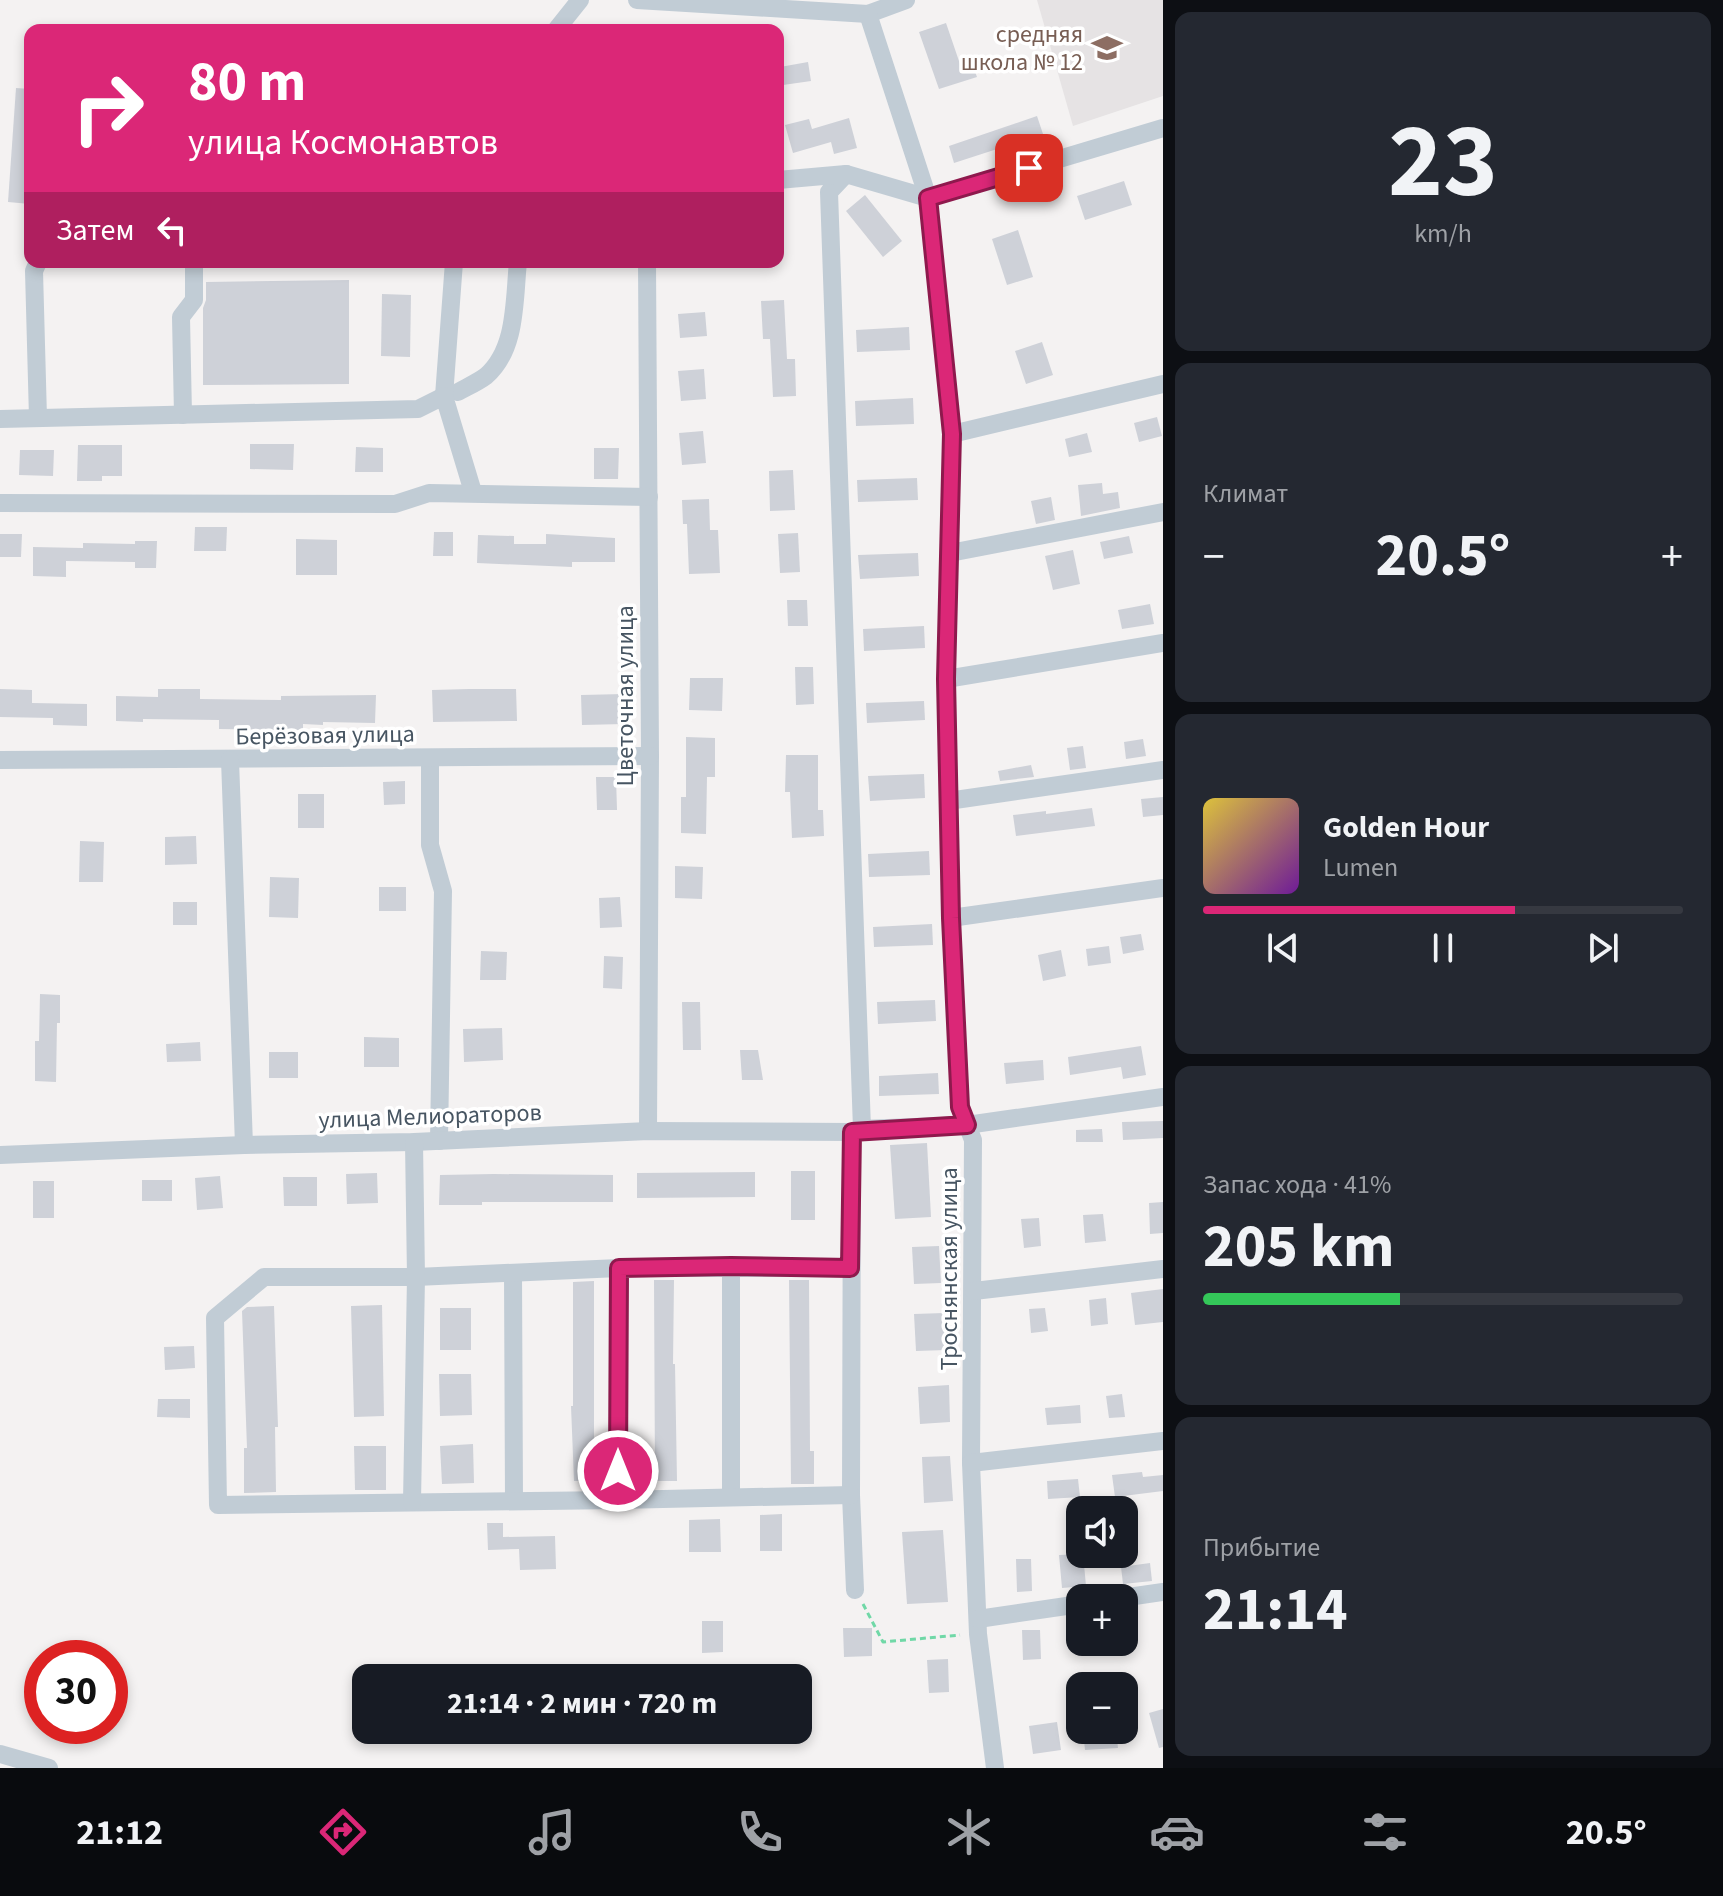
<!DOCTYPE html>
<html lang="ru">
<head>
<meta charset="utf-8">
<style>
  body { margin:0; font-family:"Source Sans 3",sans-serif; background:#242831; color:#f1f3f6; height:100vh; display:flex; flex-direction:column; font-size:30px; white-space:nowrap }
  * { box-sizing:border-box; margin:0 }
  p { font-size:26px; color:#9ea1a6 }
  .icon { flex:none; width:44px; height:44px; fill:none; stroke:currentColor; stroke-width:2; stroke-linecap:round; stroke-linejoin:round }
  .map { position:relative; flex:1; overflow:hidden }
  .drawer { display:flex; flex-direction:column; gap:12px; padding:12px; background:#0d0f14; width:560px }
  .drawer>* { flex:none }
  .hud { position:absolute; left:24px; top:24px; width:760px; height:244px; border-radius:16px; box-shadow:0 4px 12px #0003; background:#db2777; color:#fff; overflow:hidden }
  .tools { position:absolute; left:1066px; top:1496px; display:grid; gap:16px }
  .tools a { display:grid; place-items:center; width:72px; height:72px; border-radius:16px; background:#171b24; box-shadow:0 4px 12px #0003; font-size:40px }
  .speed { position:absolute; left:24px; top:1640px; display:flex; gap:16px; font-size:40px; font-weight:700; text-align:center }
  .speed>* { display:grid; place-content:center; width:104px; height:104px; border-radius:50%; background:#171b24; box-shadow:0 4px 12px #0003; line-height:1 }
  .speed .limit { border:12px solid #d22; background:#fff; color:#111 }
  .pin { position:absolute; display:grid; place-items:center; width:68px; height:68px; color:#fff; margin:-34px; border-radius:16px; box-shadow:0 4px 12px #0006 }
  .me { position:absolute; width:88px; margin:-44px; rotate:0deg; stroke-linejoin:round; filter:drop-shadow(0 0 6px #0008) }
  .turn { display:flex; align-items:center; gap:28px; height:168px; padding:0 32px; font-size:36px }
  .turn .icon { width:104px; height:104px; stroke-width:2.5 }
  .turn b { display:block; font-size:56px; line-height:68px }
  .then { display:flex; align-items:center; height:76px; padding:0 32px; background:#0003; gap:16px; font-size:30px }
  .big { font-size:60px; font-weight:700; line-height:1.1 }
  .drawer .tile { flex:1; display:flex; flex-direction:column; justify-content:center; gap:12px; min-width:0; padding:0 28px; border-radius:16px; background:#242831 }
  .drawer .dial { align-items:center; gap:0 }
  .dial b { font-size:104px; line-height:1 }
  .song { display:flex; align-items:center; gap:24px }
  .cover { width:96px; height:96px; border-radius:12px; background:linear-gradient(135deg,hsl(50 70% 55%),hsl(280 70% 35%)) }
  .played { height:8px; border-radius:4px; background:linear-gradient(90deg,#db2777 65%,#363941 65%) }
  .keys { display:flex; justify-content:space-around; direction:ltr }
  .heat { display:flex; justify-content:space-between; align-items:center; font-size:44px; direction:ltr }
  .charge { height:12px; border-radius:6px; background:linear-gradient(90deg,#34c759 41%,#363941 0) }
  .trip { position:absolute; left:352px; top:1664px; width:460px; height:80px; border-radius:16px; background:#171b24; box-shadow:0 4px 12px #0003; font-weight:700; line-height:80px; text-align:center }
  .tabs { display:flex; height:128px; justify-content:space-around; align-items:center; background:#090b0e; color:#9ea1a6 }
  .tabs .icon { width:56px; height:56px }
  .tabs .active { color:#db2777 }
  .tabs b { font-size:36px; color:#f1f3f6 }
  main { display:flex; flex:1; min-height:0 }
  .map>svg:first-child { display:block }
</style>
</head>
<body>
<main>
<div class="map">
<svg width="1163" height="1768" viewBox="0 0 1163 1768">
  <rect width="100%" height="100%" fill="#f4f2f2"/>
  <!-- education -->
  <path fill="#e6e3e4" d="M1037 0H1163V96L1073 126Z"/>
  <!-- building -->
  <g fill="#ced1d8">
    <path d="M946 23 960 64 971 61 977 77 939 89 919 32Z"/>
    <path d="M808 62 811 81 783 85 780 67Z"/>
    <path d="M16 88 30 89V204L8 202Z"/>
    <path d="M1037 116 1043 134 954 163 949 146Z"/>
    <path d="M849 118 857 148 834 154 831 142 793 153 785 125 809 119 812 129Z"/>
    <path d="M1124 181 1132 205 1085 220 1077 196Z"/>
    <path d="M865 195 902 241 883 257 846 211Z"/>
    <path d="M1018 230 1033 277 1007 285 992 239Z"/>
    <path d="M349 280V384L203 385V308L206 300V282Z"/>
    <path d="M382 294 411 295 410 357 381 356Z"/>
    <path d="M784 300 787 359H795L796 396 773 397 770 339H763L761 301Z"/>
    <path d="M705 312 707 336 680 338 678 314Z"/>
    <path d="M909 327 910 350 857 352 856 330Z"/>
    <path d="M1042 342 1053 375 1026 384 1015 351Z"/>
    <path d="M704 369 706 399 681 401 678 371Z"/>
    <path d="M913 398 914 424 856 426 855 401Z"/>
    <path d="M1157 417 1162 436 1139 442 1134 423Z"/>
    <path d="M703 431 706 463 682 465 679 433Z"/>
    <path d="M1087 433 1092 452 1069 457 1065 439Z"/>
    <path d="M250 444H294L293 470 250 469Z"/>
    <path d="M78 445H122V476H102V481H77Z"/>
    <path d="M356 447 383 448V472H355Z"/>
    <path d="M594 448H619L618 479H594Z"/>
    <path d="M20 450H54L53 476 19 475Z"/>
    <path d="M793 470 795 510 770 511 769 471Z"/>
    <path d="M917 478 918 500 858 502 857 480Z"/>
    <path d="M1102 483 1103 494 1118 492 1120 508 1081 516 1078 485Z"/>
    <path d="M1051 497 1055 520 1036 524 1031 501Z"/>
    <path d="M709 499 710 530H718L720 573 689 574 687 524H683L682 500Z"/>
    <path d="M195 527H227L226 551H194Z"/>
    <path d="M434 532H453V556H433Z"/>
    <path d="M798 533 800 572 780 573 778 534Z"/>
    <path d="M0 534H22L21 557H0Z"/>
    <path d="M546 534 615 538V562H572V567L477 563 478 535 514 536V544H546Z"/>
    <path d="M1129 536 1133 553 1104 559 1100 542Z"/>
    <path d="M296 539 337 540V575H296Z"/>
    <path d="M135 541H157L156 568H135V562L66 561V577L33 576V547L83 548V543L135 544Z"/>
    <path d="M1073 550 1080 584 1053 590 1045 556Z"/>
    <path d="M918 553 919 576 860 579 858 555Z"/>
    <path d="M787 600H807L808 626H788Z"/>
    <path d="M1150 604 1154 624 1122 629 1118 610Z"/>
    <path d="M924 626 925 648 864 651 863 629Z"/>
    <path d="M795 667H813L814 704 796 705Z"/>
    <path d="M690 678H723L722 711 689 710Z"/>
    <path d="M0 689 32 690V703L87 704V726L53 725V718L0 717Z"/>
    <path d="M158 689H200V699L281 700V696L376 695 375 723 323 722V725L303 724V730H280L219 729V720L143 719V722L116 721V696L158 697Z"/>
    <path d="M469 689H516L517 721 433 722 432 690Z"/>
    <path d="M624 694V724L582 725 581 695Z"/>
    <path d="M924 701 925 720 867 723 866 703Z"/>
    <path d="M686 737 715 738V777H707L706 834 681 833V797H686Z"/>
    <path d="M1143 739 1146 756 1126 759 1124 742Z"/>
    <path d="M1083 746 1086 768 1070 770 1067 748Z"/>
    <path d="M786 755H818V810H823L824 836 792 838 790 792H785Z"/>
    <path d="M1031 765 1034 777 1000 781 998 771Z"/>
    <path d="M924 774 925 798 870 801 868 776Z"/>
    <path d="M596 777H616L617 810H597Z"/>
    <path d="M405 781V804L384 805 383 782Z"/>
    <rect x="298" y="794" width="26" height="34"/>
    <path d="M1163 797V815L1143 817 1141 799Z"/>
    <path d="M1092 808 1095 826 1016 836 1013 815 1046 811V814Z"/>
    <path d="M196 836 197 864 165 865V837Z"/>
    <path d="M80 841 104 842 103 882H79Z"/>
    <path d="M929 851 930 875 869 877 868 854Z"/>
    <path d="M675 866 703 867 702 899 675 898Z"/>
    <path d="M270 877 299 878 298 918 269 917Z"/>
    <rect x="379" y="887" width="27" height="24"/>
    <path d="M620 897 622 927 600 928 599 898Z"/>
    <rect x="173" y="902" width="24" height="23"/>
    <path d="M932 924 933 945 874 947 873 927Z"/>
    <path d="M1141 934 1144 950 1123 954 1120 937Z"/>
    <path d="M1109 946 1111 963 1088 966 1086 949Z"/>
    <path d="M1061 950 1066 976 1043 981 1038 955Z"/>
    <path d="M481 951 507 952 506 980H480Z"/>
    <path d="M604 956 623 957 622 989 603 988Z"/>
    <path d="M40 994 60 995V1023H57L56 1082 35 1081V1041H39Z"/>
    <path d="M935 1000 936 1021 878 1024 877 1002Z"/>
    <path d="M682 1002H700L701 1050H683Z"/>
    <path d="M502 1028 503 1060 464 1062 463 1029Z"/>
    <path d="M364 1037 399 1038V1067H364Z"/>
    <path d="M200 1042 201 1061 167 1062 166 1044Z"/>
    <path d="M1141 1046 1146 1075 1123 1079 1121 1067 1070 1075 1068 1057Z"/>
    <path d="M740 1050H758L763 1080H742Z"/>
    <rect x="269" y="1052" width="29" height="26"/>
    <path d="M1043 1060 1044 1080 1006 1084 1004 1063Z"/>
    <path d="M938 1073 939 1094 879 1096V1076Z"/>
    <path d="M1163 1121V1138L1123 1140 1122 1122Z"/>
    <path d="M1102 1129 1103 1142H1076V1130Z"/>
    <path d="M927 1143 931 1217 895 1219 890 1145Z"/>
    <rect x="791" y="1171" width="24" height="49"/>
    <path d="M755 1172V1197L637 1198V1173Z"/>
    <path d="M377 1173 378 1203 347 1204 346 1174Z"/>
    <path d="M494 1174 613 1175V1202H482V1205H439L440 1175Z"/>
    <path d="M220 1176 223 1208 197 1210 195 1178Z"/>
    <path d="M283 1177H317V1206H284Z"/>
    <rect x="142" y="1180" width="30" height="21"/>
    <rect x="33" y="1181" width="21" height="37"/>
    <path d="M1163 1202V1233L1150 1234 1149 1203Z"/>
    <path d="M1103 1214 1106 1241 1085 1243 1083 1215Z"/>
    <path d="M1039 1218 1041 1246 1024 1248 1021 1219Z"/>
    <path d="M939 1246 941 1283 914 1284 912 1247Z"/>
    <path d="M654 1280H674L673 1364H675L677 1481H655Z"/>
    <path d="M789 1280H809L810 1451H814V1484H791Z"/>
    <path d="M594 1281V1481H574L571 1406H573V1282Z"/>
    <path d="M1163 1289V1322L1135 1325 1131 1293Z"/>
    <path d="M1106 1298 1108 1324 1091 1326 1089 1300Z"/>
    <path d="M382 1305 384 1416 354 1417 351 1306Z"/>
    <path d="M274 1306 278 1427H275L276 1492 244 1493V1448H247L242 1311 247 1307Z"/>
    <rect x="440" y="1308" width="31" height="42"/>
    <path d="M1045 1308 1048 1331 1031 1333 1029 1309Z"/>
    <path d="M944 1313 946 1350 916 1351 914 1314Z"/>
    <path d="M194 1346 195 1368 165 1370 164 1347Z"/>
    <path d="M439 1374H471L472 1415 440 1416Z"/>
    <path d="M949 1385 950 1422 920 1424 918 1387Z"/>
    <path d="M1122 1394 1125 1417 1109 1418 1106 1396Z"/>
    <path d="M158 1399H190V1418L157 1417Z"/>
    <path d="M1080 1405 1081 1423 1047 1425 1045 1408Z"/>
    <path d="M473 1444 474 1483 442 1484 440 1446Z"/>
    <path d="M354 1446H386V1490H355Z"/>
    <path d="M950 1456 953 1501 924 1503 922 1457Z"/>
    <path d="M1142 1472 1143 1477 1163 1475V1491L1115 1497 1112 1475Z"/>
    <path d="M1078 1479 1080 1497 1048 1499 1047 1481Z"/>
    <path d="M782 1514V1551H760V1515Z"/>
    <path d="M720 1519 721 1552H689V1520Z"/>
    <path d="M487 1523H503V1537L555 1536 556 1569 520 1570 519 1549 488 1550Z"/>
    <path d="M943 1530 948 1602 907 1604 902 1532Z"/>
    <path d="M1083 1554 1086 1586 1062 1588 1059 1555Z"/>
    <path d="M1016 1559H1031L1032 1591 1017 1592Z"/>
    <path d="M1150 1563 1152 1581 1123 1584 1121 1567Z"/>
    <path d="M702 1621H723V1652L702 1653Z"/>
    <path d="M843 1628H872V1656L844 1657Z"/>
    <path d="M1022 1630H1040L1041 1659 1023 1660Z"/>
    <path d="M948 1659 949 1692 929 1693 927 1660Z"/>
    <path d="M1163 1709V1747L1159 1748 1149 1713Z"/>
    <path d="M1057 1722 1061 1750 1033 1754 1029 1726Z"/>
    <path d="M1116 1730 1118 1748 1085 1750 1083 1731Z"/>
  </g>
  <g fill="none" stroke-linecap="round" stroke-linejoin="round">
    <!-- path -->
    <path stroke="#70d8a7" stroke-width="3" stroke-dasharray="6 4" stroke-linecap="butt" d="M863 1604 883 1642 960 1635"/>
    <!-- minor -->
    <g stroke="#c1ccd5" stroke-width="18">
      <path d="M637 0 868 14 906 0"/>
      <path d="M868 14 928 198 952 434 946 679 951 918 960 1107 973 1140 971 1463 978 1634 995 1768"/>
      <path d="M556 30 580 0"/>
      <path d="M846 174 829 192 862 1129 967 1125 1163 1097"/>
      <path d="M778 180 846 174 928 198 1163 128"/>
      <path d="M38 262 34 271 38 418"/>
      <path d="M647 262 650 756 648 1131"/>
      <path d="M458 392C467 387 478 382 486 376 517 349 514 300 518 262"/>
      <path d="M444 396 454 262"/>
      <path d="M183 415 181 317 194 300V262"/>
      <path d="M0 419 418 409 444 396 473 492"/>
      <path d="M952 434 1163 384"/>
      <path d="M0 503 395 504 429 493 649 497"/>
      <path d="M950 553 1163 512"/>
      <path d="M946 679 1163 643"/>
      <path d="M430 758V845L443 891 439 1141"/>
      <path d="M0 760 650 756"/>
      <path d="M230 760 244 1145"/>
      <path d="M948 801 1163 770"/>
      <path d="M951 918 1163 888"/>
      <path d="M852 1132 851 1495 855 1590"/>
      <path d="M0 1155 244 1145 414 1142 648 1131 852 1132 862 1129"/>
      <path d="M731 1266V1497"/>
      <path d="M850 1268H619L618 1500 851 1495"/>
      <path d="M513 1273 514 1501"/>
      <path d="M974 1291 1163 1269"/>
      <path d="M971 1463 1163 1441"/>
      <path d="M618 1500 218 1505 215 1318 264 1277H416L619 1268"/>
      <path d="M412 1502 416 1277 414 1142"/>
      <path d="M1121 1598 1163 1592"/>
      <path d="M978 1619 1080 1604"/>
      <path d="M0 1754 49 1768"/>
    </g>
  </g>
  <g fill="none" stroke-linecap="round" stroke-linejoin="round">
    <!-- route casing -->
    <g stroke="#8e194d" stroke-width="20">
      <path id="route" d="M618 1471 619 1268 731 1266 850 1268 852 1132 967 1125 960 1107 951 918 946 679 952 434 928 198 1029 168"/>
    </g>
    <!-- route -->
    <use href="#route" stroke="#db2777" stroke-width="14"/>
  </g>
  <!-- icons -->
  <defs>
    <g id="school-bare" transform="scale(2.4)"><path d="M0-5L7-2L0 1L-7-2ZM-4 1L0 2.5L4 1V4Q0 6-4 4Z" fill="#8d6e63" stroke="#fff" stroke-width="2.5" paint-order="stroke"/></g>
  </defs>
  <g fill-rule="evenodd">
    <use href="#school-bare" x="1107" y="48"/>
  </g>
  <g text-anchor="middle" stroke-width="7" stroke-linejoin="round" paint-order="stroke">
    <!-- education labels -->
    <g font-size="24" fill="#785e54" stroke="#fff" text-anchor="end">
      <text x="1083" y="42">средняя<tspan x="1083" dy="28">школа № 12</tspan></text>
    </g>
    <!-- street labels -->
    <g font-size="24" fill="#475562" stroke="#fff">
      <text transform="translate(625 696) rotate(-90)" y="8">Цветочная улица</text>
      <text transform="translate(325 735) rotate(-1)" y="8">Берёзовая улица</text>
      <text transform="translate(430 1116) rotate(-2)" y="8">улица Мелиораторов</text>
      <text transform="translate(949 1269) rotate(-90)" y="8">Троснянская улица</text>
    </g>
  </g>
</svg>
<div class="tools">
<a><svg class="icon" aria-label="sound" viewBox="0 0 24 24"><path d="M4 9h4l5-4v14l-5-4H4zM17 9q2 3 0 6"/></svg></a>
<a>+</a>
<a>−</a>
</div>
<div class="speed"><div class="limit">30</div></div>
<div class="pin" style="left:1029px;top:168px;background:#d93025"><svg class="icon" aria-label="arrive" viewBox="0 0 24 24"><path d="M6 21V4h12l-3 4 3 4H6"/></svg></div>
<svg class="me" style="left:618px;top:1471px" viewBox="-20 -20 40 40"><circle r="17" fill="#db2777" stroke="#fff" stroke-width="3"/><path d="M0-11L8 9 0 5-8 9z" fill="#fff"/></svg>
<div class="trip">21:14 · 2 мин · 720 m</div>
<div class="hud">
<div class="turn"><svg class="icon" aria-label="right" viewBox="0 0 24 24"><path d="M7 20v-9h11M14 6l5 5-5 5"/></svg><div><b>80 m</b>улица Космонавтов</div></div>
<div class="then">Затем<svg class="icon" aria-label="left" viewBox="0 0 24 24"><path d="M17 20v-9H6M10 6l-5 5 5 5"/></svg></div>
</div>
</div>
<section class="drawer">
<div class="tile dial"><b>23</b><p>km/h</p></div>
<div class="tile"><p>Климат</p>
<div class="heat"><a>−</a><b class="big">20.5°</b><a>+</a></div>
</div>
<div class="tile">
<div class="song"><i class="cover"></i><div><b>Golden Hour</b><p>Lumen</p></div></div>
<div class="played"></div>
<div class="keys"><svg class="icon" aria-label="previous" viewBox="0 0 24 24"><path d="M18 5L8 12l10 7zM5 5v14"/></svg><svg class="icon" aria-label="pause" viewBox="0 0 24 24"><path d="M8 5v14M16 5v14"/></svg><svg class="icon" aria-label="next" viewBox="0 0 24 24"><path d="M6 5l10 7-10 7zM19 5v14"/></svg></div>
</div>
<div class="tile"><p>Запас хода · 41%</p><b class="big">205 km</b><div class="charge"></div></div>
<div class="tile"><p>Прибытие</p><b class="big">21:14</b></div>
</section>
</main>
<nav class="tabs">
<b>21:12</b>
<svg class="icon active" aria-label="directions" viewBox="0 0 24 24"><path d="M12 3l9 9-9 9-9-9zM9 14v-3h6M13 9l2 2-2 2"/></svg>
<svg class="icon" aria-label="music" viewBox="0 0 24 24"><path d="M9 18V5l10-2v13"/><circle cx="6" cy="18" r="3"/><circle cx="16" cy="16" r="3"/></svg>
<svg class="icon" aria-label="phone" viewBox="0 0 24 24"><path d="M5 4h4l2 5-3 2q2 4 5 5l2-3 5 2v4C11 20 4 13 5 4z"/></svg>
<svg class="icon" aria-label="climate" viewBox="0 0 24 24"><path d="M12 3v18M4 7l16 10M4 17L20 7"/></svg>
<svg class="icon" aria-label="car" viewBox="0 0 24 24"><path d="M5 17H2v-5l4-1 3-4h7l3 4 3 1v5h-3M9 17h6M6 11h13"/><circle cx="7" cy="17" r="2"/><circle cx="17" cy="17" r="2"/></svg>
<svg class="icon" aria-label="filters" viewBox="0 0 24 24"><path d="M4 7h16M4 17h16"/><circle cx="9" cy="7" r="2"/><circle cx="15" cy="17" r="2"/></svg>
<b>20.5°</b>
</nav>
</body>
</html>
